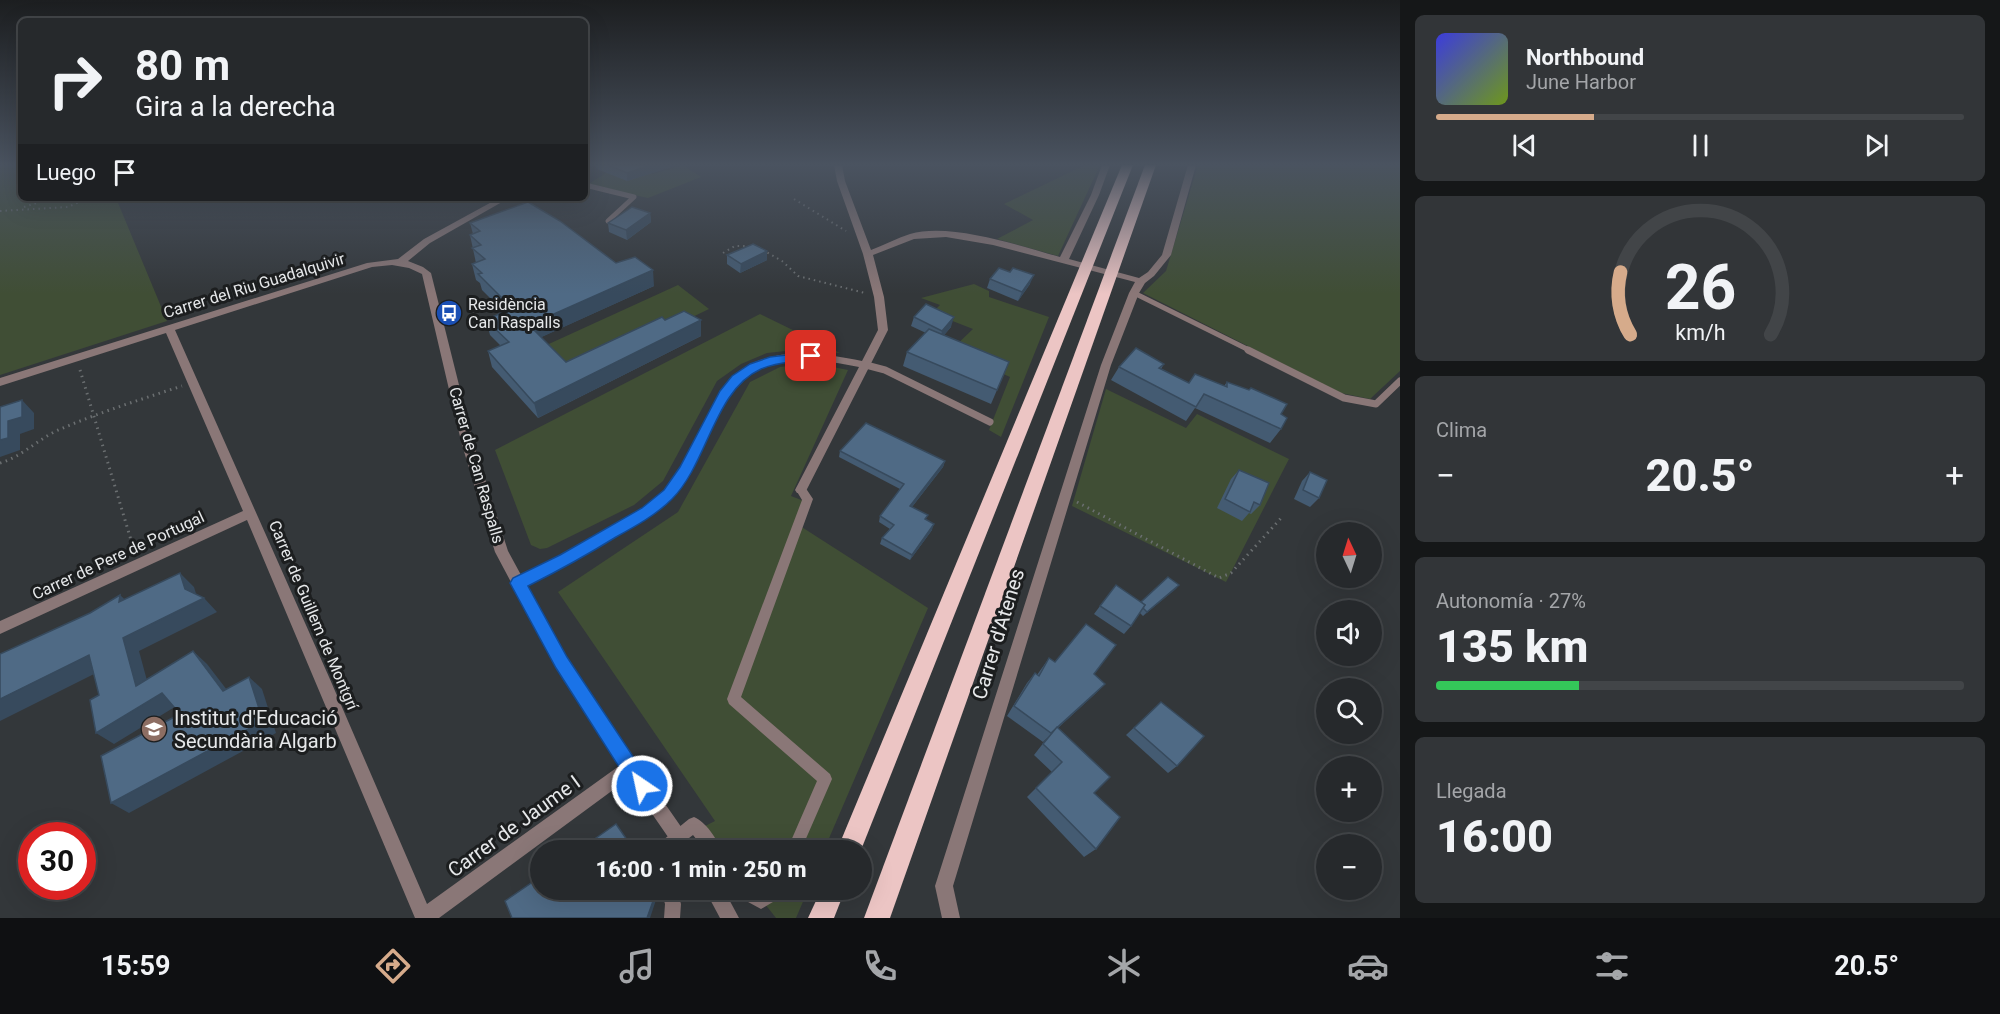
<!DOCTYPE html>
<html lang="es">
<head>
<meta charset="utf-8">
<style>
  body { margin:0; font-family:Roboto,sans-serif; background:#323538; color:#f1f3f6; height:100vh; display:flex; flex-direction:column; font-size:22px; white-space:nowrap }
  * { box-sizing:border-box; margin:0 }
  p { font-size:20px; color:#a4a6a9 }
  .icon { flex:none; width:33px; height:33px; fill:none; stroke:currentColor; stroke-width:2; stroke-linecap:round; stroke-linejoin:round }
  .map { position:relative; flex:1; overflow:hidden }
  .sheet { display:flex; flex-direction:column; gap:15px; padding:15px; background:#151718; width:600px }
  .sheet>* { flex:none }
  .guide { position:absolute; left:18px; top:18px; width:570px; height:183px; border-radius:9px; box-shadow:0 6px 24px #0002,0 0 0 2px #424548; background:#26292c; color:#f1f3f6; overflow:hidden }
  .needle { width:39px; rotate:356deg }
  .controls { position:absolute; left:1316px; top:522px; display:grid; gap:12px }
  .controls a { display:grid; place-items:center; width:66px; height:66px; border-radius:50%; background:#26292c; box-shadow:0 6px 24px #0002,0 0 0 2px #424548; font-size:30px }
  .speed { position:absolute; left:18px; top:822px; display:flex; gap:12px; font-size:30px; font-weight:700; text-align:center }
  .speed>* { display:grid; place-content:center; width:78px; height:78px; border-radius:50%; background:#26292c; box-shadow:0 6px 24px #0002,0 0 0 2px #424548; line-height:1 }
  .speed .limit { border:9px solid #d22; background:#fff; color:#111 }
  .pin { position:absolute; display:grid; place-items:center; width:51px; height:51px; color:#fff; margin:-26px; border-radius:12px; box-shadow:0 3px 9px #0006 }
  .me { position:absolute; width:66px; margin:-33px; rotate:326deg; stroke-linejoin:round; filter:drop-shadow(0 0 4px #0008) }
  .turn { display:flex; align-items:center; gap:21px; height:126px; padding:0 18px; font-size:27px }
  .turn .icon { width:78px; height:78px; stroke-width:2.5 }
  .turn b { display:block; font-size:42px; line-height:51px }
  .then { display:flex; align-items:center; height:57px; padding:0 18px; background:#0003; gap:12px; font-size:22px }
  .big { font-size:45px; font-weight:800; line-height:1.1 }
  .sheet .tile { flex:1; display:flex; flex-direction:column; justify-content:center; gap:9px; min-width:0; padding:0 21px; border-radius:9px; background:#323538 }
  .sheet .dial { align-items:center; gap:0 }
  .dial svg { height:156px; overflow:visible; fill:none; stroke:#424548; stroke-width:7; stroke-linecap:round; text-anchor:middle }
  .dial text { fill:#f1f3f6; stroke:none }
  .song { display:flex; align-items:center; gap:18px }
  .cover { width:72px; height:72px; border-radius:9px; background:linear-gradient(135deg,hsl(240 70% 55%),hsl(80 70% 35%)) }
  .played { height:6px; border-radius:3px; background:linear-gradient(90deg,#d6ab8b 30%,#424548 30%) }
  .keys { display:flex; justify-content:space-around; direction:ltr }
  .heat { display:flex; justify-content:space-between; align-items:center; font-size:33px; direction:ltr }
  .charge { height:9px; border-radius:4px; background:linear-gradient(90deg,#34c759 27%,#424548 0) }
  .trip { position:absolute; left:530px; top:840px; width:342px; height:60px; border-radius:30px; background:#26292c; box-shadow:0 6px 24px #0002,0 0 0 2px #424548; font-weight:800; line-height:60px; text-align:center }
  .tabs { display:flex; height:96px; justify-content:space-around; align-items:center; background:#0f1012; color:#a4a6a9 }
  .tabs .icon { width:42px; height:42px }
  .tabs .on { color:#d6ab8b }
  .tabs b { font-size:27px; color:#f1f3f6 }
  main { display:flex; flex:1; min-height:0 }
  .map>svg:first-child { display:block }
</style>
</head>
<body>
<main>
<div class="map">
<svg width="1400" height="918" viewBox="0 0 1400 918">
  <rect width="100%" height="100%" fill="#33373a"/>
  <!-- green -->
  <g fill="#404e35">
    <path d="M0 165H21V198H116L167 321 0 375Z"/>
    <path d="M618 165H636L653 174 683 165 701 177 648 198 587 185Z"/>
    <path d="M1085 165H1100L1058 256 997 239 1033 220 1004 204Z"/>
    <path d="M1198 165H1400V371L1370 399 1341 393 1143 293 1166 271Z"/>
    <path d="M974 284 989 291V297L1049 317 1001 437 989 430 1010 377 951 350 973 329 932 313 940 305 921 298Z"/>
    <path d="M678 285 709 309 569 377 540 348Z"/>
    <path d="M760 314 840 353 795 350 767 353 741 364 717 381 663 481 634 505 547 548 540 549 531 545 495 450Z"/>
    <path d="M813 363 848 370 791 496 809 503 797 524 928 608 824 850H724L705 826 715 821 558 592 678 512 750 382 780 367Z"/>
    <path d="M1106 389 1186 428 1197 414 1289 459 1226 582 1072 506Z"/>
    <path d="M754 890H808L796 918H776Z"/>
  </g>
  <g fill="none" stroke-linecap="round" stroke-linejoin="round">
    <!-- path-far1 -->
    <g stroke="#6b6f71" stroke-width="2" stroke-dasharray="1.5 4" stroke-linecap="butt">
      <path d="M794 199 846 231"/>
      <path d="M24 207 52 198"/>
      <path d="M0 211 68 207 88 198"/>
      <path d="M758 247 782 261 798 276 865 293"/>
      <path d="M723 253 735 246H751"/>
    </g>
    <!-- path -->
    <g stroke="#6b6f71" stroke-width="3" stroke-dasharray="1.5 4.5" stroke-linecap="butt">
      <path d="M80 370 134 550"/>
      <path d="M0 463C21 457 36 441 56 431 97 413 139 400 182 386"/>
      <path d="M1077 502 1219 578 1231 573 1283 516"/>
    </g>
    <!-- service-far1 -->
    <g stroke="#8a7777" stroke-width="5">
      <path d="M585 185 634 197 608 221"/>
      <path d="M1134 293 1251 351"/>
    </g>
    <!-- service -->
    <g stroke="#8a7777" stroke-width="7">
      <path d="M1248 350 1344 398 1376 404 1400 381"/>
      <path d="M866 365 885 370 990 422"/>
    </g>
    <!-- pedestrian -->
    <g fill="#8a7777" fill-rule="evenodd">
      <path d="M801 486 805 487 813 499 741 697 830 774 832 779 801 850H787L817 781 729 704 727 699 802 500 796 490 797 487Z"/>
      <path d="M694 817C705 821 718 840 721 850H705L693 835 673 850H655L657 845 689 819Z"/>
      <path d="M661 890H677L681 904 680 918H664L665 904Z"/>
      <path d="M735 890H757L761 892 764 890H785L783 896 761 909 737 896Z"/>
    </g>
    <!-- minor -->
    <g fill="#8a7777" fill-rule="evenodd">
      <path d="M834 165H842L845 181 871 250C884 245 897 238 910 234 950 222 1020 246 1060 257L1091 195 1102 165H1110L1099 195 1069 259 1139 278 1148 272 1162 255 1188 165H1196L1171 255 1154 276 1145 283 1139 293 1111 365 953 886 960 918H942L935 886 1101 365 1129 293 1135 282 993 245 946 237 914 239 873 255 884 297 888 330 805 493H797L795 490 859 367C818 359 769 352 738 385 723 400 716 422 707 440 697 461 688 483 672 499 656 515 635 526 615 537 586 554 557 571 527 585L566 657 636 762 693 844 695 850H677L628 779 439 918H415L247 520 0 634V621L243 511 166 333 0 386V378L367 263 398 259 424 239 499 198H509L430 243 408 261 423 267 431 273 474 445 508 551 521 575C550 561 578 545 606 529 626 518 647 508 663 492 680 476 689 453 699 433 708 415 716 393 731 378 766 345 819 352 862 361L878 330 874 297 863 254 837 181ZM392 265 409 268 422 274 462 445 495 552 556 667 619 766 427 904 329 677 175 330 372 267Z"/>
      <path d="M705 890H724L739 918H720Z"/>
    </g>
    <!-- trunk -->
    <g fill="#ecc5c4" fill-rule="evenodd">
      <path d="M1122 165H1133L861 850H837Z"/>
      <path d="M1145 165H1156L890 918H864Z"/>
      <path d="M821 890H845L834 918H808Z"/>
    </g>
  </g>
  <!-- wall -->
  <g fill="#445b72">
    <path d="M596 165H674V166L627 181 597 169Z"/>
    <path d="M650 213 651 222 627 240 609 232 608 223Z"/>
    <path d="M470 223 616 263 654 286 541 337 566 362 665 320H701V336L538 418 492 367 488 351 501 346 490 335 486 320 504 312 482 290 480 283 476 280 472 264 476 263 470 235 473 234Z"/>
    <path d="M767 251V260L740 273 727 264V255Z"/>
    <path d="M990 279 1030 284 1018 301 987 288Z"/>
    <path d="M914 317 951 327 944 335 1009 362 991 404 903 366 907 352 926 333 911 326Z"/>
    <path d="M1164 364 1161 369 1189 383 1224 386 1227 382 1281 414V429L1270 443 1195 408 1186 421 1111 380 1119 367Z"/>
    <path d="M840 451 945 461 943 467 912 507 926 520 932 530 910 560 880 544 882 538 890 529 879 522 880 516 900 489 839 457Z"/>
    <path d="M1239 470 1260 505 1251 514 1249 513 1242 521 1217 508 1231 479Z"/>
    <path d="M1310 472 1319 498 1310 507 1294 499 1302 481Z"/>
    <path d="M1116 585 1141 602 1179 585 1143 616 1140 613 1131 626 1124 634 1094 614Z"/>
    <path d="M1049 658 1055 662 1094 674 1105 684 1095 694 1058 728 1094 793 1096 849 1084 857 1027 797 1052 772 1034 755 1048 737 1043 742 1007 716 1027 683 1035 673 1037 675Z"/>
    <path d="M1161 702 1177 766 1168 773 1126 735Z"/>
  </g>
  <!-- shaded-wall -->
  <g fill="#374a5d">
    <path d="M650 165H674V166L627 181V173Z"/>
    <path d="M650 213 651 222 627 240 626 230Z"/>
    <path d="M767 251V260L740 273 741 264Z"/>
    <path d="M653 270 654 286 533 341 529 325Z"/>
    <path d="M1034 275 1030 284 1018 301 1022 292Z"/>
    <path d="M954 317 951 327 940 340 942 331Z"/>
    <path d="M701 320V336L538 418 534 403Z"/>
    <path d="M22 400 34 413V429L20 434V450L0 457V440L8 421Z"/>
    <path d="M945 461 943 467 908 512 910 506Z"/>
    <path d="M934 524 932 530 910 560 912 555Z"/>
    <path d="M180 573 194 587 198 600 204 598 217 612 139 651 152 699 162 693 178 705 114 744 96 733 136 686 123 638 185 589Z"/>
    <path d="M1179 585 1176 589 1143 616 1147 612Z"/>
    <path d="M120 595 135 609 119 602Z"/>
    <path d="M193 651 207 664 237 703 223 691Z"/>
    <path d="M89 655 106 668 0 721V699Z"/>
    <path d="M249 677 262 689 276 733 129 813 111 803Z"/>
    <path d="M1105 684 1095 694 1051 734 1057 728Z"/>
    <path d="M657 890H659V891L650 918H647Z"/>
  </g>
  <!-- building -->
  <g fill="#4f6a85" stroke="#374a5d" stroke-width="1.5">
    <path d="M608 165H650L627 173Z"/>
    <path d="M528 202 560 221 616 263 635 257 653 270 529 325 566 362 662 317 665 320 684 311 701 320 534 403 488 351 509 342 486 320 512 308 478 274 482 273 472 264 485 259 472 248 481 245 470 235 480 231 470 223Z"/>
    <path d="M632 207 650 213 626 230 608 223Z"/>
    <path d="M753 244 767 251 741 264 727 255Z"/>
    <path d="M999 268 1010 272 1013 268 1034 275 1022 292 990 279Z"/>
    <path d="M926 304 954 317 942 331 914 317Z"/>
    <path d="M929 329 1009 362 997 390 907 352Z"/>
    <path d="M1136 348 1164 364 1159 368 1189 383 1195 374 1227 387V382L1249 390 1251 388 1287 404 1281 414 1287 418 1281 429 1204 394 1196 407 1119 367Z"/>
    <path d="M22 400V417L8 421V438L0 440V407Z"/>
    <path d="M866 423 945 461 910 506 928 515 925 519 934 524 912 555 882 538 894 525 880 516 904 484 840 451Z"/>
    <path d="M1239 470 1269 483 1260 505 1254 502 1250 512 1225 499Z"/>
    <path d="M1310 472 1327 480 1319 498 1303 490Z"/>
    <path d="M180 573 185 589 204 598 123 638 136 686 193 651 223 691 249 677 263 721 111 803 101 756 180 714 162 693 96 733 90 700 99 695 89 655 0 699V654L90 613 120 595 119 602Z"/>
    <path d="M1168 577 1179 585 1147 612 1143 608 1145 605 1141 602Z"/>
    <path d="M1116 585 1145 605 1131 626 1100 606Z"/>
    <path d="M1086 624 1116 645 1094 674 1105 684 1051 733 1014 706 1035 673 1039 676 1049 658 1055 662Z"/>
    <path d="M1161 702 1204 736 1177 766 1134 728Z"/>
    <path d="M1057 727 1110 777 1094 793 1120 817 1096 849 1036 788 1062 762 1043 744Z"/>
    <path d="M616 824 634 850H579Z"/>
    <path d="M540 877V890H657L647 918H512L505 901Z"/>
  </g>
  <!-- sky -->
  <linearGradient id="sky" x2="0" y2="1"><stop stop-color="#1c1e20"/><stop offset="0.56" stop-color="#4a5360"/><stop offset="1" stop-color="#4a5360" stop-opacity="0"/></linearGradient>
  <rect width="1400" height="294" fill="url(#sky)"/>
  <!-- route -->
  <path fill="#1a73e8" stroke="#114b97" stroke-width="1.5" d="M811 352 817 356 815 358C797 363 779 361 761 369 714 390 708 463 672 499 656 515 636 526 616 537 587 555 558 571 528 586L567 657 648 779 651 786 648 792 642 795 635 792 556 668 510 583 513 578 560 555 642 508 664 490 680 467 720 391 732 376 750 364 770 357Z"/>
  <!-- icons -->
  <defs>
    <g id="bus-disc" transform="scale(1.35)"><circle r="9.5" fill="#1a4fb4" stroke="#1c1e1f"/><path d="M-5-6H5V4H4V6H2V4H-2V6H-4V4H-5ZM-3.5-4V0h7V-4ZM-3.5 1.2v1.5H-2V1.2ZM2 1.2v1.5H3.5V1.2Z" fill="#fff"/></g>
    <g id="school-disc" transform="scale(1.35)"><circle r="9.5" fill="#8d6e63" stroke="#1c1e1f"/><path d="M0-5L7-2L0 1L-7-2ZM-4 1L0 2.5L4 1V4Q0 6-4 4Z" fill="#fff"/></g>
  </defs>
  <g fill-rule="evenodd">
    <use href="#bus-disc" x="449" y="313"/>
    <use href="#school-disc" x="154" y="729"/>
  </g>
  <g text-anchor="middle" stroke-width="6" stroke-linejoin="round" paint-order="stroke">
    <!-- street labels -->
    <g font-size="16" fill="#e6e8ea" stroke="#1c1e1f">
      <text transform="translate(254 285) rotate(-17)" y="6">Carrer del Riu Guadalquivir</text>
      <text transform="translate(477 465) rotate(74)" y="6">Carrer de Can Raspalls</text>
      <text transform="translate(118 555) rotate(-25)" y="6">Carrer de Pere de Portugal</text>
      <text transform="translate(314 615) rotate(67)" y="6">Carrer de Guillem de Montgrí</text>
    </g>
    <!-- poi labels -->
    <g font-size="16" fill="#e6e8ea" stroke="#1c1e1f" text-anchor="start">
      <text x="468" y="310">Residència<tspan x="468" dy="18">Can Raspalls</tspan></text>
    </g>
    <!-- near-street labels -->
    <g font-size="20" fill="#e6e8ea" stroke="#1c1e1f">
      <text transform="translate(998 634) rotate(-73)" y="7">Carrer d'Atenes</text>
      <text transform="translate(514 826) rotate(-36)" y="7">Carrer de Jaume I</text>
    </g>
    <!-- near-poi labels -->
    <g font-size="20" fill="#e6e8ea" stroke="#1c1e1f" text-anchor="start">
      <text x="174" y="725">Institut d'Educació<tspan x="174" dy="23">Secundària Algarb</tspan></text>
    </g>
  </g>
</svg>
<div class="controls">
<a><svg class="needle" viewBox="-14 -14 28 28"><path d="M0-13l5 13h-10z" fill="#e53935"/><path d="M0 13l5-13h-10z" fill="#a4a6a9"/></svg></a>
<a><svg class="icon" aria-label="sound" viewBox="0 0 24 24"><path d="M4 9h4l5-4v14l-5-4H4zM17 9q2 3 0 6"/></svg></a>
<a><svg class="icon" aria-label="search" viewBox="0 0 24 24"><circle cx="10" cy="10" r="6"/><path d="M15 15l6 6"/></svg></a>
<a>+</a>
<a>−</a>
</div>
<div class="speed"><div class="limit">30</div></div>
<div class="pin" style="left:811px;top:356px;background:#d93025"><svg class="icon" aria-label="arrive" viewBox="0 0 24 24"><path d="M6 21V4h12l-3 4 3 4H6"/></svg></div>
<svg class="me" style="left:642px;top:786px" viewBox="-20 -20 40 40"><circle r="17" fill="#1a73e8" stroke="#fff" stroke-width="3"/><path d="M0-11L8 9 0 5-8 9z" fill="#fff"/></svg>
<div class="trip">16:00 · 1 min · 250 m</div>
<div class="guide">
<div class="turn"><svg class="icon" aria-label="right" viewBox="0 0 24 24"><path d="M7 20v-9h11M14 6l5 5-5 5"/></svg><div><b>80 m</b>Gira a la derecha</div></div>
<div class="then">Luego<svg class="icon" aria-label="arrive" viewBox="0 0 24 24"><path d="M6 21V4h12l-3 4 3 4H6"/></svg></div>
</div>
</div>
<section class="sheet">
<div class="tile">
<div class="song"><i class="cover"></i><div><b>Northbound</b><p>June Harbor</p></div></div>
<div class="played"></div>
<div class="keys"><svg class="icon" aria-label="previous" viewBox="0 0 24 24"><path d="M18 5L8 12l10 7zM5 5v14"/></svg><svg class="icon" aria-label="pause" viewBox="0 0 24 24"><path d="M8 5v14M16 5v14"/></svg><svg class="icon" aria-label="next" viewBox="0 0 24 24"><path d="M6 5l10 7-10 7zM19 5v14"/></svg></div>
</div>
<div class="tile dial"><svg viewBox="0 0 100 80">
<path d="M14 69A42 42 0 1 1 86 69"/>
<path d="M14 69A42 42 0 0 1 9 37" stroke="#d6ab8b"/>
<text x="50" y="56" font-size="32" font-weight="700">26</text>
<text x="50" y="72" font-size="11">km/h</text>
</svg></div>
<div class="tile"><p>Clima</p>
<div class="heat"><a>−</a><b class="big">20.5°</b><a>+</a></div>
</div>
<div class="tile"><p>Autonomía · 27%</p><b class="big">135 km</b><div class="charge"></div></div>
<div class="tile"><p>Llegada</p><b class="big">16:00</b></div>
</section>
</main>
<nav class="tabs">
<b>15:59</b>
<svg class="icon on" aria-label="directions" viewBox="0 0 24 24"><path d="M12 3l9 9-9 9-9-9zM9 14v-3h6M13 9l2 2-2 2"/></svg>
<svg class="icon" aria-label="music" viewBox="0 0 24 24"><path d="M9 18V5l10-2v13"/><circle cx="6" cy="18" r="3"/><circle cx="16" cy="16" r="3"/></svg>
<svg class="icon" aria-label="phone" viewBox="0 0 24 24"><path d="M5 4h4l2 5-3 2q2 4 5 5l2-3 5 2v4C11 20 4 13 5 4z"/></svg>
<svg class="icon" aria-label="climate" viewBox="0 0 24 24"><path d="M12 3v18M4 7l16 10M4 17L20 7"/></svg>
<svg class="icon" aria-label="car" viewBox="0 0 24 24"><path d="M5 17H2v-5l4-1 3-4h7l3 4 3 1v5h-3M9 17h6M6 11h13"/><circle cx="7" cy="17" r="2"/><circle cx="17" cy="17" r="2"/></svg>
<svg class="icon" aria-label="filters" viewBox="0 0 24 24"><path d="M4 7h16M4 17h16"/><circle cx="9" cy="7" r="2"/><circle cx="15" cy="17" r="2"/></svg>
<b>20.5°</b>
</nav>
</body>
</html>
